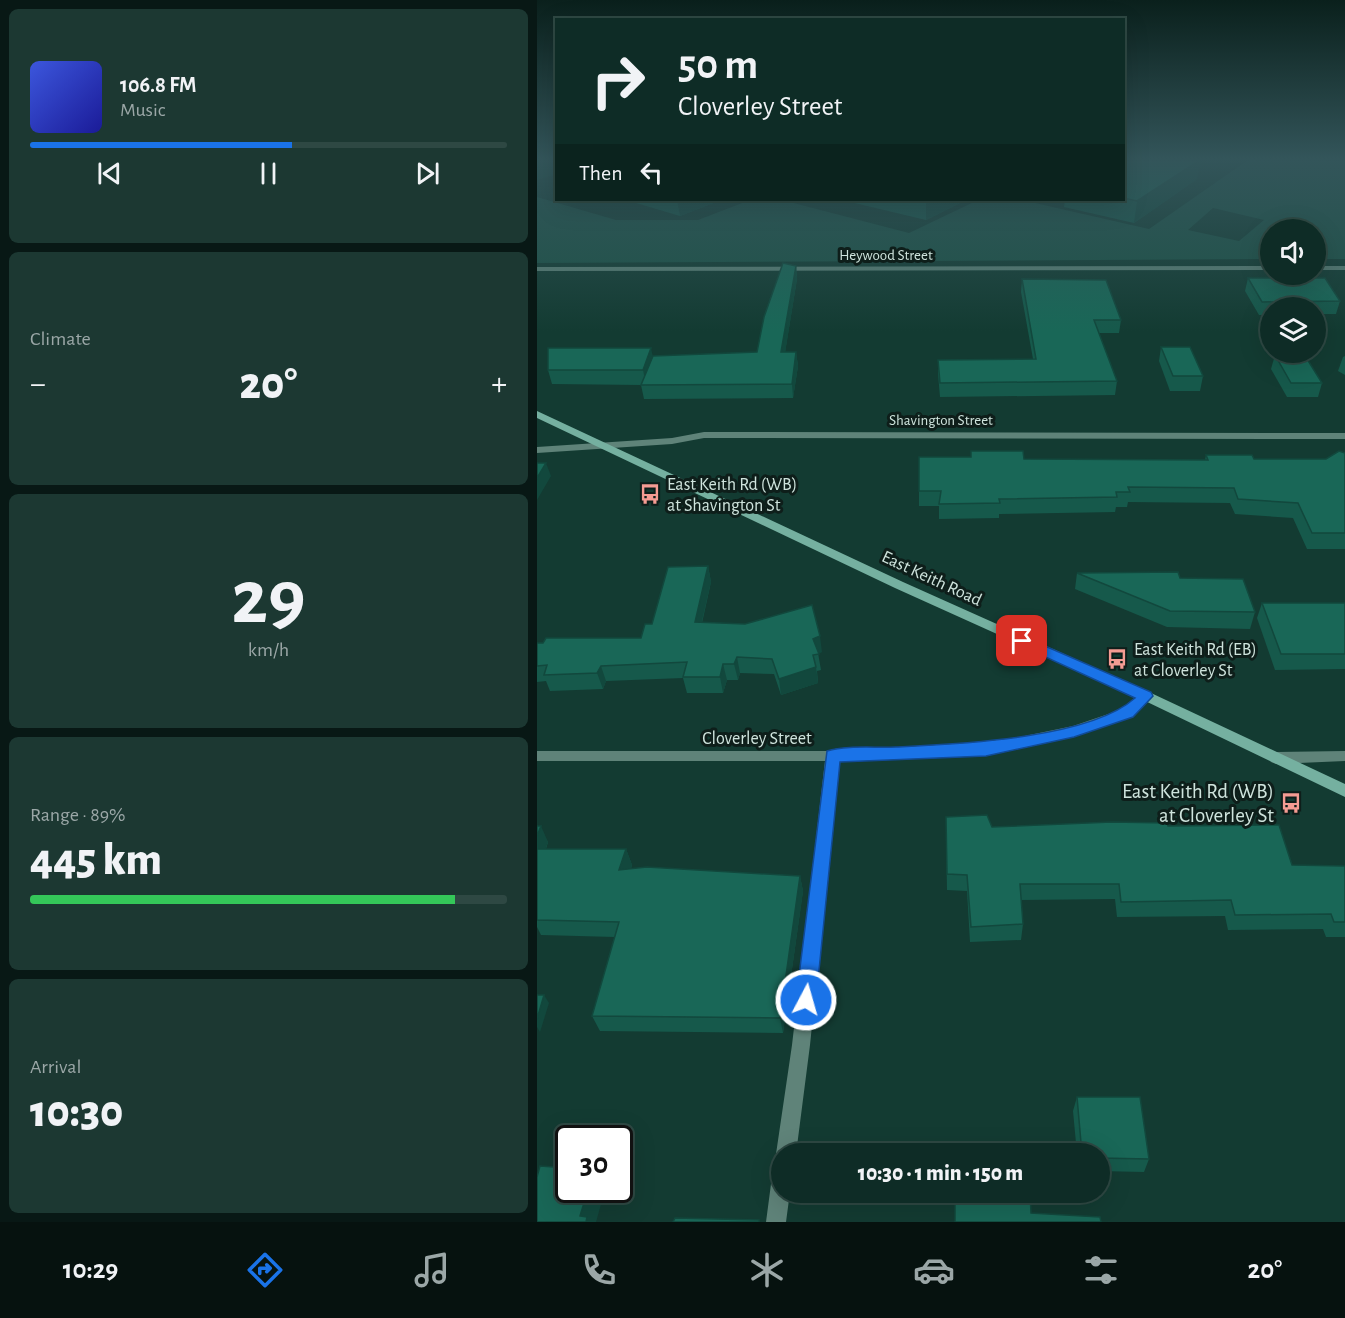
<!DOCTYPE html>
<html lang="en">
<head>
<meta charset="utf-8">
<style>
  body { margin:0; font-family:"Alegreya Sans",sans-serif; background:#1c3832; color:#f1f3f6; height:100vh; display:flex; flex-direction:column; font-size:22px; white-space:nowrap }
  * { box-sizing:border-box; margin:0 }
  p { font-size:20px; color:#9ba7a7 }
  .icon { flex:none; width:33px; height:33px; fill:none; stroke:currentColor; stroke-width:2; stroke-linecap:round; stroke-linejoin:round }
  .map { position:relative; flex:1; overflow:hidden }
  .panel { display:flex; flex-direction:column; gap:9px; padding:9px; background:#081815; width:537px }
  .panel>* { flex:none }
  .top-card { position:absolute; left:18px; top:18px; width:570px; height:183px; border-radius:0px; box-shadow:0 6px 24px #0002,0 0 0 2px #2e4843; background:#0e2c26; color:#f1f3f6; overflow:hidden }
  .controls { position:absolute; left:723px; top:219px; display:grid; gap:12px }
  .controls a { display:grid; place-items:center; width:66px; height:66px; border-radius:50%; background:#0e2c26; box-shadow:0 6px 24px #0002,0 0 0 2px #2e4843; font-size:30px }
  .speed { position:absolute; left:18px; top:1125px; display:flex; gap:12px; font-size:30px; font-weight:700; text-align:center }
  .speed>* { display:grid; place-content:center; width:78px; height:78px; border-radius:50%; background:#0e2c26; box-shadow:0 6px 24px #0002,0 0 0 2px #2e4843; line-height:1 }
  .speed .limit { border:3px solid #111; border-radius:9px; background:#fff; color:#111 }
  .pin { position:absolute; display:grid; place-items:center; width:51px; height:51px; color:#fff; margin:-26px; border-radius:12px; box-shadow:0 3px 9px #0006 }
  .me { position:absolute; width:66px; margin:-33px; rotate:6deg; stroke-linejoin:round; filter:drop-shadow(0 0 4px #0008) }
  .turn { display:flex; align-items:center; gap:21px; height:126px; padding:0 24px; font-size:27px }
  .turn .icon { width:78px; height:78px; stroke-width:2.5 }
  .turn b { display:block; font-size:42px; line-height:51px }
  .then { display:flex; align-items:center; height:57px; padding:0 24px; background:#0003; gap:12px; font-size:22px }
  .big { font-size:45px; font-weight:800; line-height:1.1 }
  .panel .widget { flex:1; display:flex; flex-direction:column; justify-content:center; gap:9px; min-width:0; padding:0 21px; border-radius:9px; background:#1c3832 }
  .panel .dial { align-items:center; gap:0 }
  .dial b { font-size:78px; line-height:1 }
  .song { display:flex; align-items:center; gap:18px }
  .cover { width:72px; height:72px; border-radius:9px; background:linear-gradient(135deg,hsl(230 70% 55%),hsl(240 70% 35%)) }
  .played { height:6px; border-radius:3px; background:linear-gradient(90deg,#1a73e8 55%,#2e4843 55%) }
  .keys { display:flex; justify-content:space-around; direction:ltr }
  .heat { display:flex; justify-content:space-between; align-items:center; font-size:33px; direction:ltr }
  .charge { height:9px; border-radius:4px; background:linear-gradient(90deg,#34c759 89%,#2e4843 0) }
  .trip { position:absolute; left:234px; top:1143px; width:339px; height:60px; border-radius:30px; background:#0e2c26; box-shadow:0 6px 24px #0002,0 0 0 2px #2e4843; font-weight:800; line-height:60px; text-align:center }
  .tabs { display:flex; height:96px; justify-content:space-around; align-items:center; background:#06120f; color:#9ba7a7 }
  .tabs .icon { width:42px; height:42px }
  .tabs .on { color:#1a73e8 }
  .tabs b { font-size:27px; color:#f1f3f6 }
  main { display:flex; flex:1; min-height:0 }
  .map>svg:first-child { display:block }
</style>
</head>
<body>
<main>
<section class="panel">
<div class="widget">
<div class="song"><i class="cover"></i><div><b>106.8 FM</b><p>Music</p></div></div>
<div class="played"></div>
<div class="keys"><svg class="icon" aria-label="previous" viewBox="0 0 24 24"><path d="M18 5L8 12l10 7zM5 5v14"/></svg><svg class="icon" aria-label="pause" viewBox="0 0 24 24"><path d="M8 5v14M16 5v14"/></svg><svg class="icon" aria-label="next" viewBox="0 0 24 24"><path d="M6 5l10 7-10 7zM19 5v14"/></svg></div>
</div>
<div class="widget"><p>Climate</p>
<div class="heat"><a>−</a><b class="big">20°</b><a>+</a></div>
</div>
<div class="widget dial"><b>29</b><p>km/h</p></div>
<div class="widget"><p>Range · 89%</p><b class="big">445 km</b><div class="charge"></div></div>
<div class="widget"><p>Arrival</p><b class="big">10:30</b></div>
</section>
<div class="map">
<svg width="808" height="1222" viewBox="0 0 808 1222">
  <rect width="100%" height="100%" fill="#133b32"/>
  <!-- green -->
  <path fill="#1c5246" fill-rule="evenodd" d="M711 160 808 161V259H779L778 230H734L733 259 0 263V197L79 220H161L213 200H245L372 233 441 200H485L612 229ZM676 208 727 220 702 241 651 230Z"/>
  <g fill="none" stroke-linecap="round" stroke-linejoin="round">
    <!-- street -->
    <g fill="#5f8379" fill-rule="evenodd">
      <path d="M734 266V270L0 271V267Z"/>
      <rect x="778" y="266" width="30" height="4"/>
      <path d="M167 432 808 433V439L167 438 135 444 0 453V447L135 438Z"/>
      <path d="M609 691 614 693 616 696 596 717 536 736 449 754 302 761 273 1045 259 1154H244V1162L239 1154 255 1045 288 761H0V751H296L449 744 536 726 586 709 604 693Z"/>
      <path d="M808 751V761L739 764 734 762 732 758 734 754 739 752Z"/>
      <path d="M244 1174V1192H253L249 1222H229L234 1184 237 1177Z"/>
    </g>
    <!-- secondary -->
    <path fill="#75b0a0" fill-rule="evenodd" d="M0 411 366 582 614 693 808 784V797L604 699 358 588 0 418Z"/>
  </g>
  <!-- wall -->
  <g fill="#16594b">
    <path d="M586 160 660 179 597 223 527 207 528 200H586Z"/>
    <path d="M89 200H184L143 216Z"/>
    <path d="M305 200H429L389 220Z"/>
    <path d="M259 266 260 279 248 352H259L261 366 256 398 107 399 104 385 15 384 11 370 116 357 220 352Z"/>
    <path d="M711 278 803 301 799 314H778V308H734V315H722L708 291Z"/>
    <path d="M485 279 584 320 582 333H562L580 381 578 395 403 397 401 374V360L496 359 484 292Z"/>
    <path d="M624 347 666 376 663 391H633L622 361Z"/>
    <path d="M738 355 785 383 781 397H750L734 369Z"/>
    <path d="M808 356V375L801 371 806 357Z"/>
    <path d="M808 453V549H770L756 518 698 514 693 503 591 502 590 507H579L578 512 462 514V518L402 519V506H382V491L487 459 668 460 669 455 717 459H789Z"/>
    <path d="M171 566 174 582 165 623 285 652 281 653 284 670 280 671 281 683 244 695 237 674 203 673 201 680H190L186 693H150L146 678 69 681 66 689 13 691 9 681 0 682V643L104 638 115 624Z"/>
    <path d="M540 573 643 578 718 612 713 629 630 627 538 589Z"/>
    <path d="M725 603H808V669L738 670 720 618Z"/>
    <path d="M0 826 11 842 9 849H89L95 865 94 869 263 876 266 891 246 1033 63 1031 55 1016 78 937 4 935 0 927Z"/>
    <path d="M631 826 755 865 808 866V937H789L786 929 691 930 688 916 580 917 578 899 484 900 486 924 484 940 433 942 430 891 410 890 409 833 455 827Z"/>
    <path d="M540 1097 612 1159 607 1172 562 1171V1154H540L536 1111Z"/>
  </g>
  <!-- shaded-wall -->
  <g fill="#12483d">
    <path d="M0 160H20V174L0 180Z"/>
    <path d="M663 160H664L660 179 597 223 600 201Z"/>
    <path d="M140 200H184L143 216Z"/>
    <path d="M391 200H429L389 220V201Z"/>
    <path d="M259 266 260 279 246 366 244 352Z"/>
    <path d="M114 348 117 362 109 385 106 370Z"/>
    <path d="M259 352 261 366 256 398 255 384Z"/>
    <path d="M9 463 14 476 0 500V478Z"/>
    <path d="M171 566 174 582 161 638 158 622Z"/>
    <path d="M283 636 285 652 278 655 276 639Z"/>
    <path d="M200 657 203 673 201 680 197 664Z"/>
    <path d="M186 664 190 680 186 693 183 677Z"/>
    <path d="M64 666 69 681 66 689 60 673Z"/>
    <path d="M279 667 281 683 244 695 242 679Z"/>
    <path d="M4 826 11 842 3 865 0 859V836Z"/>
    <path d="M89 849 95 865 89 886 82 870Z"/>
    <path d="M263 876 266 891 246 1033 243 1018Z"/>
    <path d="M7 995 12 1003 3 1032 0 1027V1019Z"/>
    <path d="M51 1190H68L59 1222H48L43 1216Z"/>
  </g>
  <!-- building -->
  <g fill="#196757" stroke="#12483d" stroke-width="1.5">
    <path d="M586 160H663L600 201 586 198Z"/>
    <path d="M246 263 259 266 244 352H259L255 384 104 385 116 356 220 352 227 317Z"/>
    <path d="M711 278H788L803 301 725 302Z"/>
    <path d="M485 279 569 280 584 320H557L580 381 403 383 401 360 499 359Z"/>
    <path d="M624 347H653L666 376H636Z"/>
    <path d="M11 348H114L106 370H11Z"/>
    <path d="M767 354 785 383H754L738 355Z"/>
    <path d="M434 451H486L487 459 671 460 669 455H715L717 459H789L802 451 808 453V533H775L761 503 701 499 697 488 591 487 593 492H579L580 497 462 499 463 503 402 504 404 491H382V457H434Z"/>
    <path d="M0 463H9L0 478Z"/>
    <path d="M171 566 158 622 208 624 275 605 283 636 276 639 282 654 276 655 279 667 242 679 235 659 200 657 197 664H186L183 677H146L150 662 64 666 60 673 7 675 10 665 0 666V643H6L9 638H104L108 624H115L131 567Z"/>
    <path d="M641 572 643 578 706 579 718 612 633 611 540 573Z"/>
    <path d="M725 603H808V654H744Z"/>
    <path d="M450 815 455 827 575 822 630 823 631 826 742 825 755 865 808 866V922H797L794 914 698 915 694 900 584 902 582 884H483L486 924 434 927 430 875 410 874 409 817Z"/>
    <path d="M0 826H4L0 836Z"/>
    <path d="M0 849H89L82 870 110 867 263 876 243 1018 55 1016 82 922 0 920Z"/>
    <path d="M0 995H7L0 1019Z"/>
    <path d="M540 1097H603L612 1159 562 1158V1154H545Z"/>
    <path d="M444 1143 491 1144V1154H444Z"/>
    <path d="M3 1166 32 1168V1190H51L43 1216 50 1217 49 1222H0V1177Z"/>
    <path d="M418 1192H493L494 1213 563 1217 564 1222H418Z"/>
    <path d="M138 1218 222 1220V1222H136Z"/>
  </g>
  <!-- sky -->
  <linearGradient id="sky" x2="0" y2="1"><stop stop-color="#0a201c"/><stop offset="0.48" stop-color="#33555a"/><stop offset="1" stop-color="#33555a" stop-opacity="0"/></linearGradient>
  <rect width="808" height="331" fill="url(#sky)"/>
  <!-- route -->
  <path fill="#1a73e8" stroke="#114b97" stroke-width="1.5" d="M485 636 614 692 616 696 596 717 537 737 449 756 303 762 279 1000 276 1007 269 1010 262 1007 259 1000 290 751C310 745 337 748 359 747 420 744 552 739 598 698L480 644 478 641Z"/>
  <!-- icons -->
  <defs>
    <g id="bus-bare" transform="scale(1.62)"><path d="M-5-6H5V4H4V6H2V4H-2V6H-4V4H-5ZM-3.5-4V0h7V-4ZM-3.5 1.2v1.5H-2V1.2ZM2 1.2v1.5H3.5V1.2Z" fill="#f59c93" stroke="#0e1e1a" stroke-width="2.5" paint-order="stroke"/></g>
  </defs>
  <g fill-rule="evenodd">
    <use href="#bus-bare" x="113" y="494"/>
    <use href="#bus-bare" x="580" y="659"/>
    <use href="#bus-bare" x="754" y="803"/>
  </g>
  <g text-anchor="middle" stroke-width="6" stroke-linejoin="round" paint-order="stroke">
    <!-- far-street labels -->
    <g font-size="15" fill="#cfe4dd" stroke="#0e1e1a">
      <text x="349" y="260">Heywood Street</text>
      <text x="404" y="425">Shavington Street</text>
    </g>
    <!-- poi labels -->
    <g font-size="18" fill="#cfe4dd" stroke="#0e1e1a" text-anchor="start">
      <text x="130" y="490">East Keith Rd (WB)<tspan x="130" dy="21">at Shavington St</tspan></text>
      <text x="597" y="655">East Keith Rd (EB)<tspan x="597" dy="21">at Cloverley St</tspan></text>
    </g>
    <!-- street labels -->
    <g font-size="18" fill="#cfe4dd" stroke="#0e1e1a">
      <text transform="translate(395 578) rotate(25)" y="6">East Keith Road</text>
      <text x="220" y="744">Cloverley Street</text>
    </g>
    <!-- near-poi labels -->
    <g font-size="21" fill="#cfe4dd" stroke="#0e1e1a" text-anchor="end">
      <text x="737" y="798">East Keith Rd (WB)<tspan x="737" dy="24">at Cloverley St</tspan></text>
    </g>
  </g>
</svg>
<div class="controls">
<a><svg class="icon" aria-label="sound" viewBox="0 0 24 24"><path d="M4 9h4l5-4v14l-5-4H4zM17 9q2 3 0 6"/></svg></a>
<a><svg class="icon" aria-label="layers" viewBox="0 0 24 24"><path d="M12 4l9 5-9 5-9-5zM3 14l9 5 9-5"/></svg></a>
</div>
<div class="speed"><div class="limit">30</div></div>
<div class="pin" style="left:485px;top:641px;background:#d93025"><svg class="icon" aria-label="arrive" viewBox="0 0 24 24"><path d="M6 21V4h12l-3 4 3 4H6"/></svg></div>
<svg class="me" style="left:269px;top:1000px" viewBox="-20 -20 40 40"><circle r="17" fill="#1a73e8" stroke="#fff" stroke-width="3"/><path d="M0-11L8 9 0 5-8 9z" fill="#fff"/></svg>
<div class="trip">10:30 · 1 min · 150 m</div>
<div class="top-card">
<div class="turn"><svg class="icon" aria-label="right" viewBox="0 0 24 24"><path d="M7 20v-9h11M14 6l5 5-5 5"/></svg><div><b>50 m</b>Cloverley Street</div></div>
<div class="then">Then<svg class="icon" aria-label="left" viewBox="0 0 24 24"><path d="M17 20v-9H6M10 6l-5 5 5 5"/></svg></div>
</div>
</div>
</main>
<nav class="tabs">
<b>10:29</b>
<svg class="icon on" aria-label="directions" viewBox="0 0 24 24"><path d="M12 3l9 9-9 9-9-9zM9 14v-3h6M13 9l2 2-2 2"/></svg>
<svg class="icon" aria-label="music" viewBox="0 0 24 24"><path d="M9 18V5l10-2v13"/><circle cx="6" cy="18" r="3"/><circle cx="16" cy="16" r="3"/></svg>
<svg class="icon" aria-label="phone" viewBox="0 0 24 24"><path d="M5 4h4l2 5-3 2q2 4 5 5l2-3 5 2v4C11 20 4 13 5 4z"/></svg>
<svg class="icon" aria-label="climate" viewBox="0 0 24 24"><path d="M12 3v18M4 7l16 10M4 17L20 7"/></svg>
<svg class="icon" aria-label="car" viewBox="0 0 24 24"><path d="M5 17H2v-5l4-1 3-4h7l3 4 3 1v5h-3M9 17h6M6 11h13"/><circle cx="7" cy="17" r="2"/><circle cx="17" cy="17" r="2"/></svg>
<svg class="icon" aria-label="filters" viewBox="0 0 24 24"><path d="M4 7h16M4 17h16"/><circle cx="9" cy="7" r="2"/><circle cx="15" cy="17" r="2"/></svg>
<b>20°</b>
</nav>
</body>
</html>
